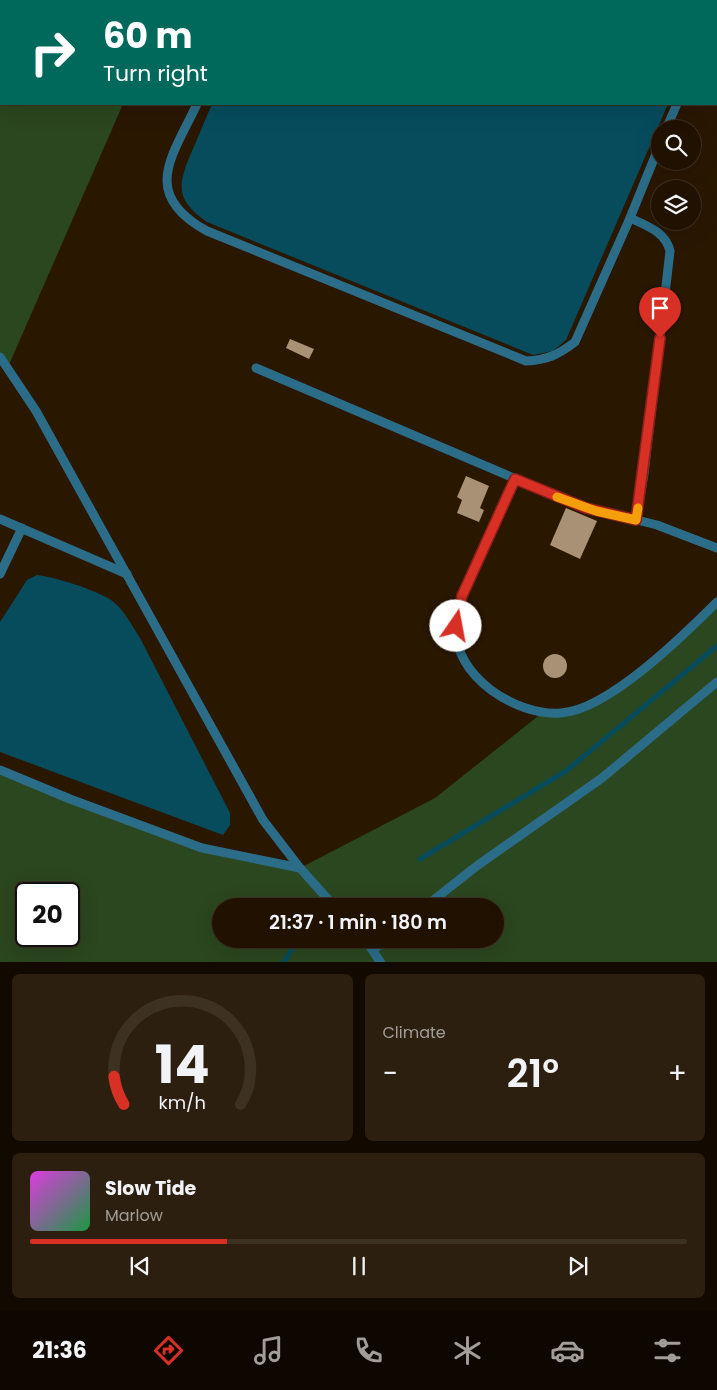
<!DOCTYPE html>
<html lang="en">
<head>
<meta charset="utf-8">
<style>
  body { margin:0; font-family:Poppins,sans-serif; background:#2d1f0f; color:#f1f3f6; height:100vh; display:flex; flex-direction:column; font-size:19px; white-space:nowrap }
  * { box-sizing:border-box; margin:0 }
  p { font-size:16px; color:#a29d99 }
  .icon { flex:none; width:28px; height:28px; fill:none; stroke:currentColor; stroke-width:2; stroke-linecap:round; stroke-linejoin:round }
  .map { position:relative; height:962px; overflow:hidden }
  .sheet { display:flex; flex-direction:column; gap:12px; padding:12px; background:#120900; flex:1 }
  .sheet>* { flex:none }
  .guide { position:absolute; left:0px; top:0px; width:718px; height:105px; box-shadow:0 5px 20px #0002,0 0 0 1px #3d3122; background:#00695c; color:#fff; overflow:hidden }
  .buttons { position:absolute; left:651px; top:120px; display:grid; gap:10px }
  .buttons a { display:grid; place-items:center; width:50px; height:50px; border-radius:50%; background:#201100; box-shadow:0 5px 20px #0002,0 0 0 1px #3d3122; font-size:25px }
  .speed { position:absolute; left:15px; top:882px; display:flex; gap:10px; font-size:25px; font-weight:700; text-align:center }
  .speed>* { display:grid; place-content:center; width:65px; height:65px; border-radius:50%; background:#201100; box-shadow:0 5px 20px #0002,0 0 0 1px #3d3122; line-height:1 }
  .speed .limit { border:2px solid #111; border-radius:8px; background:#fff; color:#111 }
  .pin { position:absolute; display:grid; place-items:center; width:42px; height:42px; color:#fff; margin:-51px -21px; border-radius:50% 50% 50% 0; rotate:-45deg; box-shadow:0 0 5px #0007 }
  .pin .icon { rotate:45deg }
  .me { position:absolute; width:55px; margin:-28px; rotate:12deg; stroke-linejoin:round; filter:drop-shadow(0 0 4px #0008) }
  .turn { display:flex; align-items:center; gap:18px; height:105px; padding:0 20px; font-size:22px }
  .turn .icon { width:65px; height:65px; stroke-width:2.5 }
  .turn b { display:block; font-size:35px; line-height:42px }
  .big { font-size:38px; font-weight:600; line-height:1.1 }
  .sheet .tile { flex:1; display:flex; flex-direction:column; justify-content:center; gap:8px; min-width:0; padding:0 18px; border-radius:8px; background:#2d1f0f }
  .sheet .dial { align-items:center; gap:0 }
  .dial svg { height:130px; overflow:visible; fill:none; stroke:#3d3122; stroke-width:7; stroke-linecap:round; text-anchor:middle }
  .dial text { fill:#f1f3f6; stroke:none }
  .song { display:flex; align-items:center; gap:15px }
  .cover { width:60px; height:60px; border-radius:8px; background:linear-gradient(135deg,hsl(300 70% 55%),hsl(140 70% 35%)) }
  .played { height:5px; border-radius:2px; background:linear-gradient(90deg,#d93025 30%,#3d3122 30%) }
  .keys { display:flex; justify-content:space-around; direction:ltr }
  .heat { display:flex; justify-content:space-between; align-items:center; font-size:28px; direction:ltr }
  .sheet .tiles { flex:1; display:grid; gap:12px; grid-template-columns:1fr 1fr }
  .tile:last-child { grid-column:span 2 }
  .trip { position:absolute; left:212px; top:898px; width:292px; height:50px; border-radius:25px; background:#201100; box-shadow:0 5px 20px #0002,0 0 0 1px #3d3122; font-weight:600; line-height:50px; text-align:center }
  .menu { display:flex; height:80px; justify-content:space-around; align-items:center; background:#0d0700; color:#a29d99 }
  .menu .icon { width:35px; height:35px }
  .menu .on { color:#d93025 }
  .menu b { font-size:22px; color:#f1f3f6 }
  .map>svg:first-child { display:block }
</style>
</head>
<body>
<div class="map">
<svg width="717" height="963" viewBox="0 0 717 963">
  <rect width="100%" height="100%" fill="#2a1700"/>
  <!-- green -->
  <g fill="#2b471f" fill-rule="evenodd">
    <path d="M0 0H168L1 1V104H123L8 367 0 357Z"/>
    <path d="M717 602V962H0V770L202 848 300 868 435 798 542 713 579 710 629 679ZM26 894H69V936H26ZM221 906H496V939H221Z"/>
  </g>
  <!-- water -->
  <g fill="#074c5d">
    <path d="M255 0H708L254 1Z"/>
    <path d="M212 104H668L566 340 553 351 533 355 207 222C174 199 178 184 192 151 199 135 205 120 212 104Z"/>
    <path d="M37 575C55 577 96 590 111 600 124 609 132 626 140 638L230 813V825L223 835 0 752V622L27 580Z"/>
  </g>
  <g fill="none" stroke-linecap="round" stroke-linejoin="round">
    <!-- stream -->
    <g stroke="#074c5d" stroke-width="5">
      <path d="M420 859 566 771 717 646"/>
      <path d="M283 963 299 939"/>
    </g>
  </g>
  <!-- building -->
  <g fill="#a99176">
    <path d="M290 339 314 349 309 359 286 348Z"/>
    <path d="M466 476 489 486 480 508 484 510 479 522 457 513 462 500 457 497Z"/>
    <path d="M566 508 597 521 580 559 550 545Z"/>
    <circle cx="555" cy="666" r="12"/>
  </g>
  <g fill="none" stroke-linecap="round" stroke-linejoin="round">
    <!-- lane -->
    <g stroke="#2b6d88" stroke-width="9">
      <path d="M210 0 214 1"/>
      <path d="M715 0V1"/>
      <path d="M244 1V0"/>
      <path d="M197 104C172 157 140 194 207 231L526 361C547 360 558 355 575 342L630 218 660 144"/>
      <path d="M666 129 677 104"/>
      <path d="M630 218C647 226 666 232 670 251L644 474 636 520"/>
      <path d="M0 357 36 411 263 820 300 868 334 906"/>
      <path d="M256 368 577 505 657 525 717 548"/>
      <path d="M515 479C502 508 488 536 476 565 467 584 456 605 456 626 455 653 470 674 491 690 510 704 537 715 561 713 608 710 684 635 717 602"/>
      <path d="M0 519 127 574"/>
      <path d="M0 574 22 528"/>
      <path d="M0 770 70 799 202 848 300 868"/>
      <path d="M426 906 478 865 602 778 717 682"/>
      <path d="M365 939 381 963"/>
      <path d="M373 950 387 939"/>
    </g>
  </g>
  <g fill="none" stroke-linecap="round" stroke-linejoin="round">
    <!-- route casing -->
    <g stroke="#8d1f18" stroke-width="12">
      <path id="route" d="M456 626 462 596 515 479 586 508 636 520 660 338"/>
    </g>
    <!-- route -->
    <use href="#route" stroke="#d93025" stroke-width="9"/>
    <!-- slow -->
    <path stroke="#f59e0b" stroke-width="9" d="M557 497 596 511 636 520 638 508"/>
  </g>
</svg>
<div class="buttons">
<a><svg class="icon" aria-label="search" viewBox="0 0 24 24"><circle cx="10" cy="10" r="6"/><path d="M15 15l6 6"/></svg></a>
<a><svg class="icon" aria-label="layers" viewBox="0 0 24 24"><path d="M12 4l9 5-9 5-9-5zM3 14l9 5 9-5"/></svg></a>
</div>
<div class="speed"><div class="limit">20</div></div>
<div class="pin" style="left:660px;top:338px;background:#d93025"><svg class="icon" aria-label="arrive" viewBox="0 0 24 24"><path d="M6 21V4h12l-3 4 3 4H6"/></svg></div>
<svg class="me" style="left:456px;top:626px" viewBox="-20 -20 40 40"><circle r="19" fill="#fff"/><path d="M0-13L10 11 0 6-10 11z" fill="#d93025"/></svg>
<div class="trip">21:37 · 1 min · 180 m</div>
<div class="guide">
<div class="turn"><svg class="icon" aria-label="right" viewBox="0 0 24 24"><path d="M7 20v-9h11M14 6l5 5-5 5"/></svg><div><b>60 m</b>Turn right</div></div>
</div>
</div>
<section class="sheet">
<div class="tiles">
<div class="tile dial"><svg viewBox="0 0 100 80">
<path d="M14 69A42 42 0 1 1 86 69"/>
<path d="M14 69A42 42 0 0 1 8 52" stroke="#d93025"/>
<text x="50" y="56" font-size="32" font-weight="700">14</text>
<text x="50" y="72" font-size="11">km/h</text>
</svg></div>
<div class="tile"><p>Climate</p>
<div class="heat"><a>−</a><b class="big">21°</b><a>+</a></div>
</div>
<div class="tile">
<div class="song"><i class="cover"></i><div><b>Slow Tide</b><p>Marlow</p></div></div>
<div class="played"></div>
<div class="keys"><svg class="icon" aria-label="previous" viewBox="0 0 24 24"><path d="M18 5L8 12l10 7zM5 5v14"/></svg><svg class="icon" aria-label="pause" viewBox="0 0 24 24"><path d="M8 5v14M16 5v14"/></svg><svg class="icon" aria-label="next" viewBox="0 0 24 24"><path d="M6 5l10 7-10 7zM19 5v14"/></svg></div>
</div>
</div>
</section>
<nav class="menu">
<b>21:36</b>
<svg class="icon on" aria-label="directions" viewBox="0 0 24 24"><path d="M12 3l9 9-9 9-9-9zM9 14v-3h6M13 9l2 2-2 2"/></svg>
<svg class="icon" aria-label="music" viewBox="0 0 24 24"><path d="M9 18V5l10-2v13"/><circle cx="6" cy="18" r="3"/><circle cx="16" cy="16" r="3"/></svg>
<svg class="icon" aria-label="phone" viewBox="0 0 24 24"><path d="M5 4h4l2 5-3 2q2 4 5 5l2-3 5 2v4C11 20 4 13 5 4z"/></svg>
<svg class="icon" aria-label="climate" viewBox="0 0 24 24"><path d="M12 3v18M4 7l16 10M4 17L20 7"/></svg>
<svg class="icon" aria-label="car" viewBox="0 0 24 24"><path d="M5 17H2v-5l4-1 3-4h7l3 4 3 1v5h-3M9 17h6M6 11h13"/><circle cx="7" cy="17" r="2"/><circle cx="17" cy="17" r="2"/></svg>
<svg class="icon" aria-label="filters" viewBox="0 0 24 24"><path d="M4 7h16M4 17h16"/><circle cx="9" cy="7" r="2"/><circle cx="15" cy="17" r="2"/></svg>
</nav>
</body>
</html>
